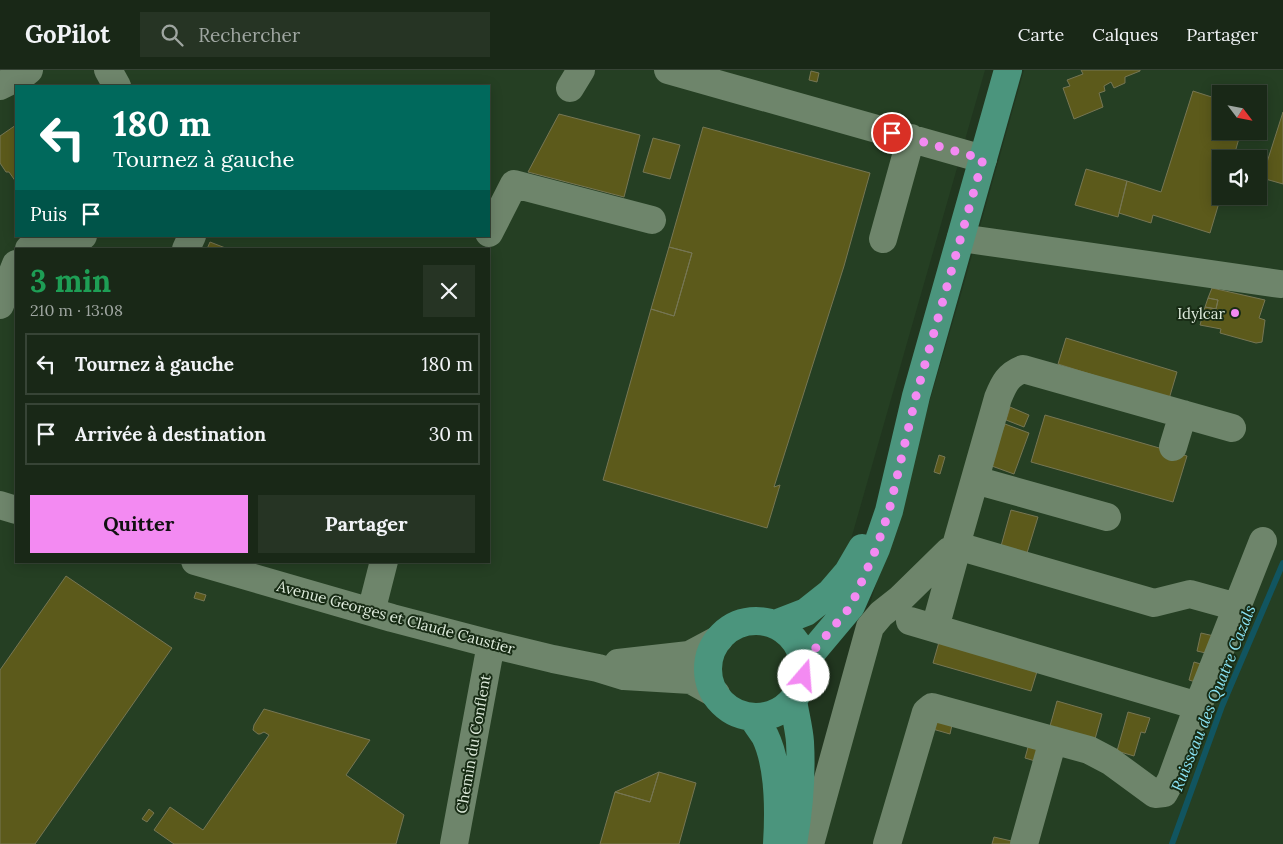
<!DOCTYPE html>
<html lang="fr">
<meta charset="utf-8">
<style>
body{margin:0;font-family:Lora,serif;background:#263424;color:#f1f3f6;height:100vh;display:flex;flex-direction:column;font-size:19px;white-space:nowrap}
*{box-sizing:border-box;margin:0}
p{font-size:16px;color:#9fa6a1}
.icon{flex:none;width:28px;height:28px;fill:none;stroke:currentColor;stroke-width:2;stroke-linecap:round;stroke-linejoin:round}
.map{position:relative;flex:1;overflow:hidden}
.sheet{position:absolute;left:15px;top:178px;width:475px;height:315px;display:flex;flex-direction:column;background:#192817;border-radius:0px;box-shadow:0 2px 12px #0003,0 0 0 1px #374436}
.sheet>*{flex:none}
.guide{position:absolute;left:15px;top:15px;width:475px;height:152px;border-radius:0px;box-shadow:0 2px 12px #0003,0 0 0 1px #374436;background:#00695c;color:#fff;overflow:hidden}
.needle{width:32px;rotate:122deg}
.tools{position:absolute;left:1212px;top:15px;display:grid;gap:10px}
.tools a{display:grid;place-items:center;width:55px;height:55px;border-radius:0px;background:#192817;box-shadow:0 2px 12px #0003,0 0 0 1px #374436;font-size:25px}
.pin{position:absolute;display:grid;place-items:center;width:42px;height:42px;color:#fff;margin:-21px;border:2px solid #fff;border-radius:50%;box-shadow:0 1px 5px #0007}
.me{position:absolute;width:55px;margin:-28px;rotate:18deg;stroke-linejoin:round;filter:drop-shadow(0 0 4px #0008)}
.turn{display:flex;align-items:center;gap:18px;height:105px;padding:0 15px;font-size:22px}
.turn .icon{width:65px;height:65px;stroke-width:2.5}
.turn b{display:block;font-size:35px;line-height:42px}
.then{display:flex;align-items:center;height:48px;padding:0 15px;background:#0003;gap:10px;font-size:19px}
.round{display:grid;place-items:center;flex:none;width:52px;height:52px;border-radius:0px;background:#263424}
.head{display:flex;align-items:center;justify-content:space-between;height:85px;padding:0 15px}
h1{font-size:30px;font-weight:700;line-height:38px;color:#1e9e55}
.action{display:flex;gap:10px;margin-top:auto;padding:10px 15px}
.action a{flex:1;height:58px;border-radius:0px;background:#f38af2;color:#111;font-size:20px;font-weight:700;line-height:58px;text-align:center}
.action a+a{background:#263424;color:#f1f3f6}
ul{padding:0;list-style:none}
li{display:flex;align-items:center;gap:15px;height:62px;margin:0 10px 8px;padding:0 5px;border:2px solid #374436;border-radius:0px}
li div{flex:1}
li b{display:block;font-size:19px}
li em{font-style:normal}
header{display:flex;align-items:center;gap:30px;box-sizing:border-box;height:70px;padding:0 25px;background:#192817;border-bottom:1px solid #374436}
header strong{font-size:24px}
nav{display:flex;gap:28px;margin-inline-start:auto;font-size:18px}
.search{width:350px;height:45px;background:#263424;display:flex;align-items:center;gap:12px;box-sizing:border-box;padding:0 18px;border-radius:0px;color:#9fa6a1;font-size:19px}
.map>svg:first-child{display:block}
.built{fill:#253f23;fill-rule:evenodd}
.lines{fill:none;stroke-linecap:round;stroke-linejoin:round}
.stream{stroke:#115560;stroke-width:6}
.building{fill:#5c5a1b;stroke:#767654}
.minor{stroke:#6e856b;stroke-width:28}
.major{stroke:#4b957d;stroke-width:28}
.route{stroke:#f38af2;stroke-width:9;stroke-dasharray:0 16.2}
.poi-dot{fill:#f38af2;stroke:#182c15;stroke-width:2}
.labels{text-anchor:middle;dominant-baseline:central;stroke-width:4;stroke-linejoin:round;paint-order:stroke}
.poi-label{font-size:15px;fill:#deebdc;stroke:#182c15;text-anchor:end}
.street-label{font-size:15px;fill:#deebdc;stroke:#182c15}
.water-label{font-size:16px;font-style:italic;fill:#8be5f7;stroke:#182c15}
</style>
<header>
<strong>GoPilot</strong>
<div class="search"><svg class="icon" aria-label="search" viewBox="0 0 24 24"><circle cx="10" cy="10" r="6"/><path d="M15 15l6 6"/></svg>Rechercher</div>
<nav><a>Carte</a><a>Calques</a><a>Partager</a></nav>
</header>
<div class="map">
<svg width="1283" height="774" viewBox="0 0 1283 774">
<rect width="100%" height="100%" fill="#21361f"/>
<path class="built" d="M0,0h985l-221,774h-764zM16,16h473v150h-473zM16,179h473v312h-473z
M1024,0h259v774h-479l60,-219 97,-331zM1221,24h38v37h-38zM1221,89h38v37h-38z"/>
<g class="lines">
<path class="stream" d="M1172,774l50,-138 61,-143"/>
</g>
<path class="building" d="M1081,0h59v1l-15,6v6l-11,5 -3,-6 -7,4 1,5 -6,2 4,14 -29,12 -11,-31 7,-2 -3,-6 16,-6z
M811,1l8,2 -2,9 -8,-2z
M1193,21l28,9v31h20l-7,25 3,1 -1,2h-15v37l-11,37 -57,-18 -2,8 -32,-10 8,-32 34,11z
M1283,42v72l-21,-6z
M559,44l81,21 -16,62 -96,-25z
M16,55v57l-7,-10h-3l-6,-9v-27z
M703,57l167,46 -26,93 -70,221 6,-2 -13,43 -164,-48 48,-171 23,7 18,-63 -23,-6z
M653,68l27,7 -10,34 -27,-7z
M1086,99l41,12 -9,36 -43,-12z
M210,172l18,7h-21z
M669,177l23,6 -18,63 -23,-7z
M1212,218l53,12 -6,18 6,2 -3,22 -6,1 -36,-10 1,-4 -21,-4 5,-18 11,2 2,-9 -10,-2z
M1208,228l10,2 -2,9 -11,-2z
M1066,268l111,34 -8,27 -111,-35z
M1010,337l19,8 -5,12 -18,-7z
M1045,345l142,41 -14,46 -142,-40z
M1005,354l24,9 -15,41 -25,-9z
M939,385l6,2 -5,17 -6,-2z
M1011,440l27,7 -11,36 -26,-7z
M66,506l106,72 -137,196h-35v-174z
M196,522l10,3 -2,6 -10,-3z
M1201,563l13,3 -4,18 -13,-3z
M941,565l98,30 -8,26 -98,-28z
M1194,592l10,3 -5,18 -10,-3z
M1057,631l45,13 -7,25 -45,-13z
M264,639l106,31 -24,35 58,40 -8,29h-222l-20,-14 16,-23 33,23 66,-95 -5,-3 -4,2h-2l-5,-4 1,-5z
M1128,642l22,6 -5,15 -4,-1 -7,24 -17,-5z
M932,649l20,6 -2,9 -21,-6z
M1030,670l10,2 -5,19 -10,-3z
M659,702l-9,30 -35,-10z
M659,702l37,11 -17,61h-79l15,-52 35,10z
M149,739l5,4 -7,9 -5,-3z
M994,767l22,5v2h-24z"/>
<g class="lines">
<path class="minor" d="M108,0l9,16
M668,0l315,89
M0,16l24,-12 5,-4
M570,18l11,-18
M489,163l25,-49 138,36
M961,168l319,46
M883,169l28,-101
M29,179l12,-13
M56,179l27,-13
M186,179l6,-13
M0,235l16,-41
M1173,377l10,-33
M975,410l132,37
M0,435l16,5
M195,491l197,57 99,26 62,15 45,9 26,8 67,4 25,14
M371,542l13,-51
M910,551l288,85
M935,558l19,-69 1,-10 43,-151c6,-15 10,-23 25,-29l209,59
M618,593l71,-8 30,-16
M454,774l37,-200
M810,774l60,-217 11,-13 19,-15 49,-48 12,-4 193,56 36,-9 47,13
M887,774l39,-132 6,-5 157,43 21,11 45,33 9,-1 7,-13 27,-74 65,-165
M1024,774l29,-104"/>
<path class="major" d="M708 599a48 48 0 1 1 96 0a48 48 0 1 1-96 0Z
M775,554l31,-12 24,-19 18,-21 14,-24
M804,592l47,-56 25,-57 13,-38 27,-115 92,-326
M793,630c2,14 6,28 7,42 2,35 -1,68 -7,102
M752,647c4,6 9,13 13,19 14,29 14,76 12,108"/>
</g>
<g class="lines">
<path class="route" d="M804,606v-14l47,-56 25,-57 13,-38 27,-115 67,-237 -91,-26"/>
</g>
<circle class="poi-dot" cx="1235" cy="243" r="5"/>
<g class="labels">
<g class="poi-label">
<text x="1225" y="243">Idylcar</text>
</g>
<g class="street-label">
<text transform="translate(396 547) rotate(15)">Avenue Georges et Claude Caustier</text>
<text transform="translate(473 674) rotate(-80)">Chemin du Conflent</text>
</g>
<g class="water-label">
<text transform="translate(1213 628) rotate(-68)">Ruisseau des Quatre Cazals</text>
</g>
</g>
</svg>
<div class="tools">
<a><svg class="needle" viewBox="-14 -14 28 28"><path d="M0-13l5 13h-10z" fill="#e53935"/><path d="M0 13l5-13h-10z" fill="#9fa6a1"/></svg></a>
<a><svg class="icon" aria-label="sound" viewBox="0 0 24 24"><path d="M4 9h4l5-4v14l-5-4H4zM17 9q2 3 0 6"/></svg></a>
</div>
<div class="pin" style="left:892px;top:63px;background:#d93025"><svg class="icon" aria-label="arrive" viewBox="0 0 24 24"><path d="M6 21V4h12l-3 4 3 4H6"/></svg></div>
<svg class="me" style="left:804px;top:606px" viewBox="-20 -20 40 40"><circle r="19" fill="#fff"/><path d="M0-13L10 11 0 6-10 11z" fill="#f38af2"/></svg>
<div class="guide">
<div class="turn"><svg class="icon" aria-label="left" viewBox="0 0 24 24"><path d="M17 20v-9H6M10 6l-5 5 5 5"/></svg><div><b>180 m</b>Tournez à gauche</div></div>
<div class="then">Puis<svg class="icon" aria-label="arrive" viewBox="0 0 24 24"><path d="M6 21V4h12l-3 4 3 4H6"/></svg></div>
</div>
<section class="sheet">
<div class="head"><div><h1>3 min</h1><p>210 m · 13:08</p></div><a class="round"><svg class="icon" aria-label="close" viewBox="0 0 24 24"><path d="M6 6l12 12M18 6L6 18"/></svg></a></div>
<ul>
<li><svg class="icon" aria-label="left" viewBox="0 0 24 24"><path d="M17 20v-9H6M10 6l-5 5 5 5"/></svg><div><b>Tournez à gauche</b></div><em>180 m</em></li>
<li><svg class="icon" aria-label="arrive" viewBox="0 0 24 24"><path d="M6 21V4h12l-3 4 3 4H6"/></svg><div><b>Arrivée à destination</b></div><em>30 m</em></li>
</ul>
<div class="action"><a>Quitter</a><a>Partager</a></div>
</section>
</div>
